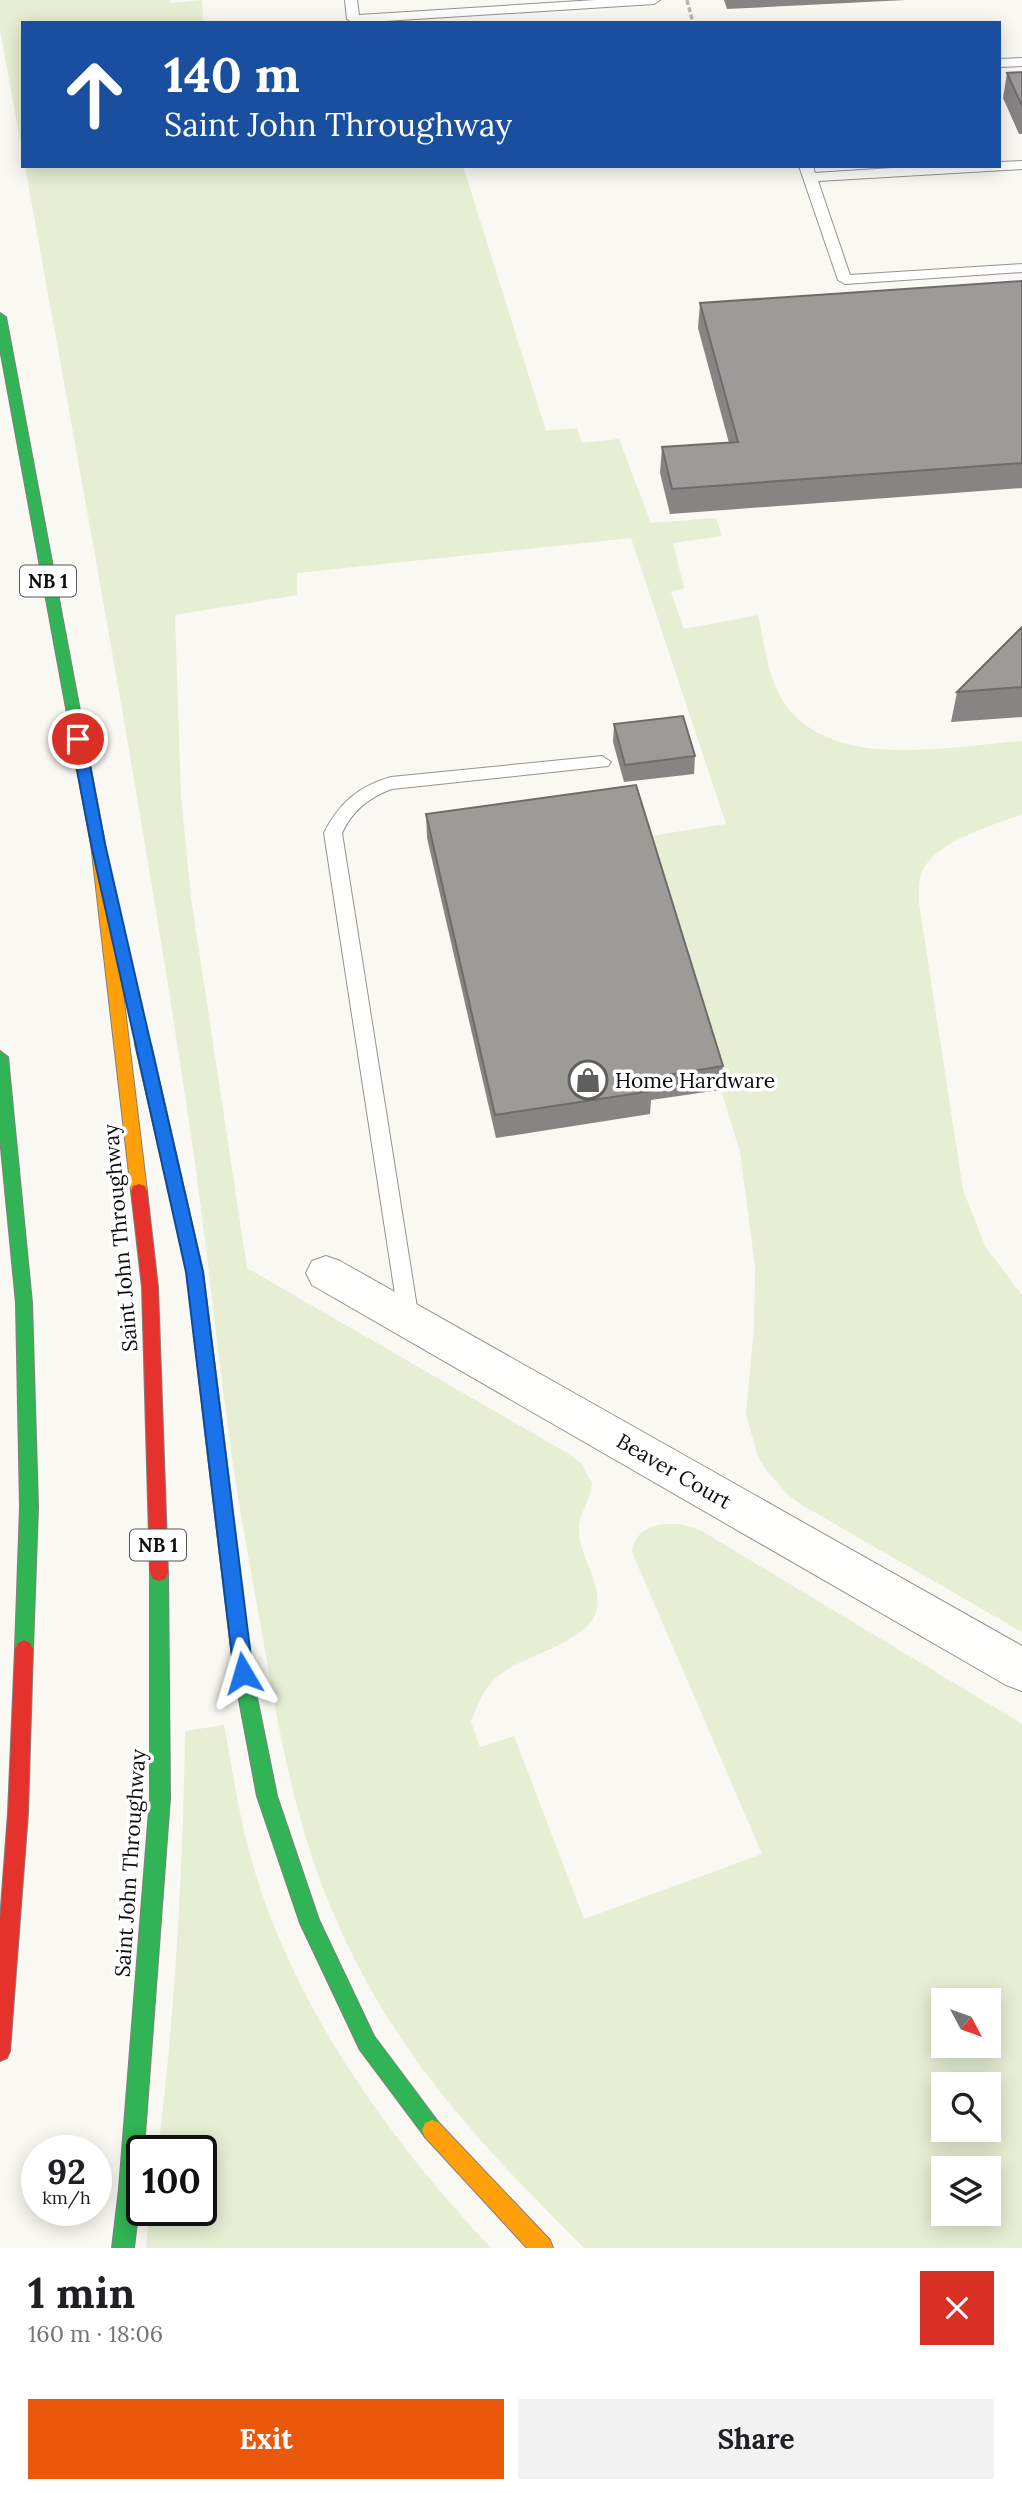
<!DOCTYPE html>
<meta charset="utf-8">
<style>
body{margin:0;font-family:Lora,serif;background:#f2f2f2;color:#202124;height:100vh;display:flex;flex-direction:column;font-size:26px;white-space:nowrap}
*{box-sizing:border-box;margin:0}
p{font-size:23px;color:#757577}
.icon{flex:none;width:38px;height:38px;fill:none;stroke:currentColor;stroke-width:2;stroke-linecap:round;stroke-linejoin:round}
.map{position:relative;height:2248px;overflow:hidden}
.side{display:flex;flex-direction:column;background:#fff;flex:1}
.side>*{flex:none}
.hud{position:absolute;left:21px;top:21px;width:980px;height:147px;border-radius:0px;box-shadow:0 4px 18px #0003;background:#1a4fa0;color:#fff;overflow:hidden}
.needle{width:46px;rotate:131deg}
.tools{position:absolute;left:931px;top:1988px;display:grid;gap:14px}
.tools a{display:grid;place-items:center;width:70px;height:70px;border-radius:0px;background:#fff;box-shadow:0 4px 18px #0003;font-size:35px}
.speed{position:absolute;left:21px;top:2135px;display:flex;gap:14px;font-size:35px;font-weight:700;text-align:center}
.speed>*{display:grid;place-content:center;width:91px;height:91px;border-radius:50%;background:#fff;box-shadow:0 4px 18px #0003;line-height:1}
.speed small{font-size:18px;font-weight:400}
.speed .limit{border:4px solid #111;border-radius:10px;background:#fff;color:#111}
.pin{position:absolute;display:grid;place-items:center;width:60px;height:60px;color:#fff;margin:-30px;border:4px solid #fff;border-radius:50%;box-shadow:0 2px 7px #0007}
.me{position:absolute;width:77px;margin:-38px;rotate:353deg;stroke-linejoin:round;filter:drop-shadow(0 0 5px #0008)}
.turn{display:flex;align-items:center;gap:24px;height:147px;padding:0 28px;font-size:32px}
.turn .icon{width:91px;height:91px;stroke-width:2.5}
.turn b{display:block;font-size:49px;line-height:60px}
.round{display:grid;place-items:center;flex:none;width:74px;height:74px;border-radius:0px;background:#f2f2f2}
.head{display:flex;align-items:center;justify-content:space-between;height:119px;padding:0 28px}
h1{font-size:42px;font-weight:700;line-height:52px}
.action{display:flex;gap:14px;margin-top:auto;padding:14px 28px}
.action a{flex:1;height:80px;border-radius:0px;background:#ea580c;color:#fff;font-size:28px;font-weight:700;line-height:80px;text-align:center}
.action a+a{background:#f2f2f2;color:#202124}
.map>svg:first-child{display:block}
.green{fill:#e6eed3;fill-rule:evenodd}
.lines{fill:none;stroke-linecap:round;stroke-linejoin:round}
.lane-casing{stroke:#949390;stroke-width:2}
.street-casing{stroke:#949390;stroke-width:2}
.fast-casing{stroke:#81807d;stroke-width:2}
.slow-casing{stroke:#81807d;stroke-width:2}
.jam-casing{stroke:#81807d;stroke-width:2}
.path{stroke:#b8b7b6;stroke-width:3.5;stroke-dasharray:5 2.5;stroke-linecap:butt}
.lane{fill:#fefefd;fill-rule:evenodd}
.street{fill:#fefefd;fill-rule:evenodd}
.fast{fill:#30b455;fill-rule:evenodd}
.slow{fill:#ff9f0a;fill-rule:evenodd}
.jam{fill:#e5322d;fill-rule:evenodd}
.wall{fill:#878583}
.building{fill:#9d9b98;stroke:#6e6c6a;stroke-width:2}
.route{fill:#1a73e8;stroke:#114b97;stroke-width:2}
.labels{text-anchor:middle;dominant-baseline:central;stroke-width:7;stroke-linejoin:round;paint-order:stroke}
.shield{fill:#fff;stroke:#565656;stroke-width:2}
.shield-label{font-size:19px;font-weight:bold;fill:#0d0d0d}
.poi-label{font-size:21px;fill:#0d0d0d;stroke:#fff;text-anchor:start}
.street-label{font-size:21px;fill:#0d0d0d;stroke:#fff}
</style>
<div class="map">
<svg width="1022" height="2248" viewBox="0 0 1022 2248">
<rect width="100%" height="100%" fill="#faf8f2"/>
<path class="green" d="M0,0h170l1,3 31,-3 1,23h-180v133l-23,-126z
M25,166h438l83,265 31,-3 5,15 37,-4 32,84 65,-5 6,18 -49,7 11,45 -13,4 13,37 74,-14c6,26 9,59 23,83 45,76 169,48 241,43v73c-30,12 -91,28 -101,61 -3,8 -2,19 -2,28l44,287 22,56 37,49v337l-220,-127 -14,-10 -22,-25 -8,-13 -12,-43 8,-86 1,-62 -15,-114 -96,-315 82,-13 -95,-286 -334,35v22l-122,20 6,181 10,102 56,370 320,185 14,10 11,20c-1,18 -15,32 -13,51 2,25 25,53 17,79 -9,28 -71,43 -94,60 -17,11 -24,31 -31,49l9,25 34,-11 70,183 178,-65 -130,-302c4,-33 45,-32 68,-22l322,194v524h-438c-105,-105 -190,-194 -250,-333 -40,-92 -56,-190 -73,-288 -11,-62 -23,-123 -31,-185 -14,-102 -24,-205 -39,-307 -48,-324 -108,-646 -166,-969zM943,2000h46v46h-46zM943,2084h46v46h-46zM943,2168h46v46h-46z
M224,1725c8,42 14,85 25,126 40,150 137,285 242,397h-345l4,-38h51v-59h-43c17,-139 25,-280 27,-420z"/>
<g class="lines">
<defs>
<path id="lane" d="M345,0h12l2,15 236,-15h65l-6,4 -301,19 -6,-4z
M1022,58v8l-23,1v-8z
M1022,161v8l-204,12 32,94 172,-11v8l-177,12 -7,-4 -39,-114h14l2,7 108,-7h76v-4z
M602,756l9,6 -3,4 -216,23c-23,8 -40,22 -50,44l77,487 -3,6 -7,3 -7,-3 -3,-6 -75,-487c15,-30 35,-47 67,-56z"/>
<path id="street" d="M326,1256l14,5 682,385v45l-16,-6 -694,-400 -6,-12 6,-12z"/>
<path id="fast" d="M0,313l6,4 99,527 -7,5 -7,-5 -91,-495z
M0,1051l8,6 24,246 6,204 -5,142 -3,6 -6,3 -6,-3 -3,-6 5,-142 -4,-204 -16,-165z
M216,1440l6,3 3,5 27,225 25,123 42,124 55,116 65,87 3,7 -3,7 -7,3 -7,-3 -65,-87 -60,-127 -43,-127 -23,-123 -27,-225 3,-5z
M159,1565l6,2 3,6 2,225 -29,391 -7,59h-22l7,-59 31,-391v-225l3,-6z"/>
<path id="slow" d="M98,839l7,5 42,347 -2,5h-12l-2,-5 -40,-347z
M432,2120l7,3 111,117 3,8h-26l-102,-111 -3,-7 3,-7z"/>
<path id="jam" d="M143,1038l8,6 52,228 22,176 -3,5 -6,3 -6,-3 -3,-5 -20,-176 -52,-228z
M139,1184l6,2 2,5 11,96 10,286 -3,6 -6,2 -6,-2 -3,-6 -8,-286 -11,-96 2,-5z
M24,1640l6,3 3,6 -5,164 -18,238 -3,7 -7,3v-141l8,-107 7,-164 3,-6z"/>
</defs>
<use href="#lane" class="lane-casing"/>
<use href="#street" class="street-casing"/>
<use href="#fast" class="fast-casing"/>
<use href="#slow" class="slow-casing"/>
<use href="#jam" class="jam-casing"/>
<path class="path" d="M687,0l6,23"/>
<use href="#lane" class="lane"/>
<use href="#street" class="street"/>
<use href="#fast" class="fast"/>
<use href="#slow" class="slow"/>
<use href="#jam" class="jam"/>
</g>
<path class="wall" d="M724,0h182l-179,9z
M1022,72v62h-3l-16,-36 4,-25z
M1022,281v207l-352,26 -10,-41 2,-26 67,-4 -31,-115 2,-25z
M1022,627v90l-71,5 6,-30z
M614,724l81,32 -1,18 -70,8 -11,-40z
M426,814l297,252 -3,24 -69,10 -1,14 -154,24 -69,-300z"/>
<path class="building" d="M1022,72v34l-15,-33z
M1022,281v182l-350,26 -10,-42 76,-5 -38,-139z
M1022,627v60l-65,5z
M683,716l12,40 -70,9 -11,-41z
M636,785l87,281 -74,12 3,13 -157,24 -69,-301z"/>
<path class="route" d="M78,734l7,5 20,105 98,428 50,401 -3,7 -7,2 -6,-2 -3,-7 -48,-401 -95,-428 -20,-105z"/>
<defs>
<symbol id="shop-ring" viewBox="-11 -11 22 22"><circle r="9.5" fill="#fff" stroke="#605f5d" stroke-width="1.5"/><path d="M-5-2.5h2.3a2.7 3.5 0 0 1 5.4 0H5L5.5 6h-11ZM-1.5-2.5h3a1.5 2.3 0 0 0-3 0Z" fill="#605f5d"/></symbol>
</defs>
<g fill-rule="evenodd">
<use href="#shop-ring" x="566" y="1058" width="44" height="44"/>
</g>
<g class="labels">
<g class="shield">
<rect x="20" y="565.5" width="56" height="31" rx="5"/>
<rect x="130" y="1529.5" width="56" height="31" rx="5"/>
</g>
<g class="shield-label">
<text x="48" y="581">NB 1</text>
<text x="158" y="1545">NB 1</text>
</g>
<g class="poi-label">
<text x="615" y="1080">Home Hardware</text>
</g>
<g class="street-label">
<text transform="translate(120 1238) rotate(-95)">Saint John Throughway</text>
<text transform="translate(674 1471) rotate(30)">Beaver Court</text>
<text transform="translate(130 1863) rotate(-86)">Saint John Throughway</text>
</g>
</g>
</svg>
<div class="tools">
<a><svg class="needle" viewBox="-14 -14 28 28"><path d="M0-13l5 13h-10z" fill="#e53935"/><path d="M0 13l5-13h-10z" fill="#757577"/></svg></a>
<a><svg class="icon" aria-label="search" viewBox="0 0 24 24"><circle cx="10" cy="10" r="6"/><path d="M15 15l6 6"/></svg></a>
<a><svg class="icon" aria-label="layers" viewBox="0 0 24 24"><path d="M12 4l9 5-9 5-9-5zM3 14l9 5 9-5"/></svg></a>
</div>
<div class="speed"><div>92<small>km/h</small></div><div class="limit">100</div></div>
<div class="pin" style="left:78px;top:739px;background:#d93025"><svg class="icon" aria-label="arrive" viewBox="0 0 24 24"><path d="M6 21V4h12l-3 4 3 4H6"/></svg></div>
<svg class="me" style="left:243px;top:1673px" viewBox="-20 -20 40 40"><path d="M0-17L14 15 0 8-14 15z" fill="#1a73e8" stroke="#fff" stroke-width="4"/></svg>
<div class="hud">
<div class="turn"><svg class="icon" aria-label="ahead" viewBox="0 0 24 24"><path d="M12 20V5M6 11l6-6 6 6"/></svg><div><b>140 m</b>Saint John Throughway</div></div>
</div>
</div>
<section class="side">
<div class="head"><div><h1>1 min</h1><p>160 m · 18:06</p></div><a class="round" style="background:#d93025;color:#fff"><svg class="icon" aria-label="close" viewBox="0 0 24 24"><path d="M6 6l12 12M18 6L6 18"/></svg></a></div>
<div class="action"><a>Exit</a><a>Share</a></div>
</section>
